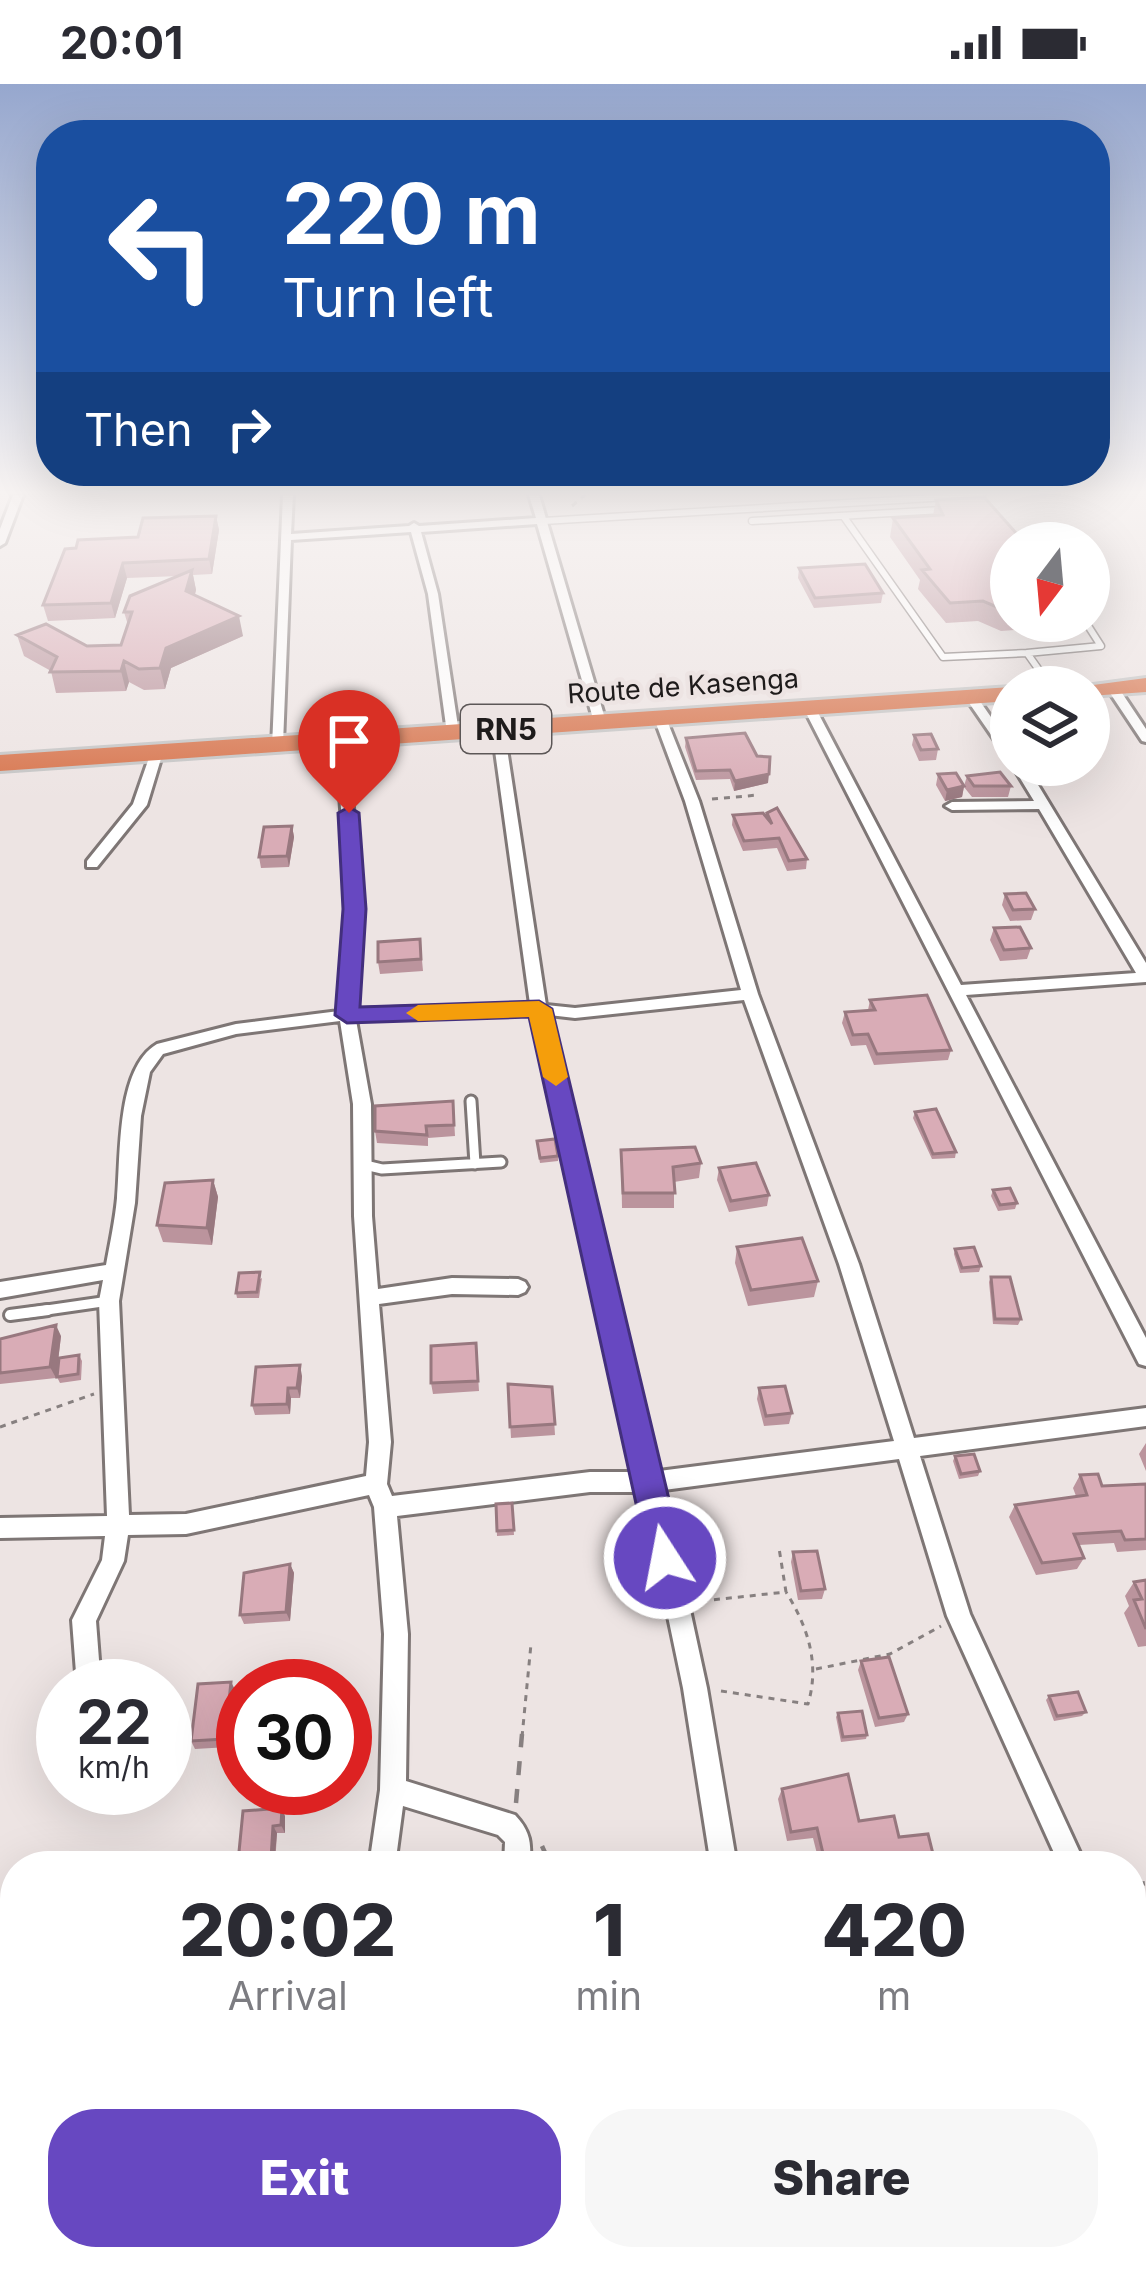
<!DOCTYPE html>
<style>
body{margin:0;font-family:Inter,sans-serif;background:#f7f7f7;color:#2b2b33;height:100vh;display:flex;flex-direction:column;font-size:45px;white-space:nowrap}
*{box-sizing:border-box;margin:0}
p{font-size:39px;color:#7c7c81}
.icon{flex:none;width:66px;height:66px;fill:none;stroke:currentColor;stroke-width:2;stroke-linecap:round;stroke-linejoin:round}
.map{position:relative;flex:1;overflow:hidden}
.drawer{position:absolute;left:0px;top:1767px;width:1146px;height:420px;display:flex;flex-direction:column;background:#fff;border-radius:48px 48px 0 0;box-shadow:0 12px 48px #0002}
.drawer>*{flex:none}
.top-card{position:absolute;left:36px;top:36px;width:1074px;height:366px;border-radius:48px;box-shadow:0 12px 48px #0002;background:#1a4fa0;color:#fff;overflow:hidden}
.needle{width:78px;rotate:196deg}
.fabs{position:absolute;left:990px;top:438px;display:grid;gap:24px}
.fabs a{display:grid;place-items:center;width:120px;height:120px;border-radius:50%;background:#fff;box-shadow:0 12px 48px #0002;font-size:60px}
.speed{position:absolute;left:36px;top:1575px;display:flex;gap:24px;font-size:60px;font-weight:700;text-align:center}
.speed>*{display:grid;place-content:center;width:156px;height:156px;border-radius:50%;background:#fff;box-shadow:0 12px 48px #0002;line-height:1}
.speed small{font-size:30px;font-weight:400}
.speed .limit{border:18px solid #d22;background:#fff;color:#111}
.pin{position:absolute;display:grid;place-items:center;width:102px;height:102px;color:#fff;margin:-123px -51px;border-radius:50% 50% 50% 0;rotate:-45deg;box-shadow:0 0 12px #0007}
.pin .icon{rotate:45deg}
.me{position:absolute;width:132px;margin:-66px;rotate:349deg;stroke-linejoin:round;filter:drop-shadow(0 0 9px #0008)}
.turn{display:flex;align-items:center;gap:42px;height:252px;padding:0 48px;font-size:54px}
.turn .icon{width:156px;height:156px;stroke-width:2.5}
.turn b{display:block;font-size:84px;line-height:102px}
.then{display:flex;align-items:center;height:114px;padding:0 48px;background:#0003;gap:24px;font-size:45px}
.eta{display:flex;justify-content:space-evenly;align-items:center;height:204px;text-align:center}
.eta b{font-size:72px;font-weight:800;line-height:84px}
.button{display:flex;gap:24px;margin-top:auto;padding:24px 48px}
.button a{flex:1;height:138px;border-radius:48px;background:#6748c1;color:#fff;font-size:48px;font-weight:800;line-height:138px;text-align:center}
.button a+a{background:#f7f7f7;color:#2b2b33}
.status{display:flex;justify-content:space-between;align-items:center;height:84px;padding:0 60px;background:#fff;direction:ltr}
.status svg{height:33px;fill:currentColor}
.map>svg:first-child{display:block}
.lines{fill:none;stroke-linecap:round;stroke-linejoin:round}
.lane-far2-casing{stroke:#7e7675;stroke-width:9}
.lane-far1-casing{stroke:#7e7675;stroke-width:15}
.lane-casing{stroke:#7e7675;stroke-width:16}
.street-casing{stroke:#7e7675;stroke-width:6}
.highway-casing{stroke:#c4c4c4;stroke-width:6}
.path-far1{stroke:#878080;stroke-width:3;stroke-dasharray:6 6;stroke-linecap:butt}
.path{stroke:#878080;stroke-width:4.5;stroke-dasharray:14 14;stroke-linecap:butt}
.lane-far2{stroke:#fff;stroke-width:6}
.lane-far1{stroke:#fff;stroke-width:9}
.lane{stroke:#fff;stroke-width:10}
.street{fill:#fff;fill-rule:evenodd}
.highway{fill:#d7734b;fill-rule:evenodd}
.wall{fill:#bb949d}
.shaded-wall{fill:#98787f}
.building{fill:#d9acb6;stroke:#98787f;stroke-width:3}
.route{fill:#6748c1;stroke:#432f7d;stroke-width:3}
.slow{fill:#f59e0b}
.labels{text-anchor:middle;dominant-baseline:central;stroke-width:9;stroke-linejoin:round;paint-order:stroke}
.far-street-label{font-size:27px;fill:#1e1b1b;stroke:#ede4e3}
.shield{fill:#ede4e3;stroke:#5c5757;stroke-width:3}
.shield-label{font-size:30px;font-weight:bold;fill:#1e1b1b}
</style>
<div class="status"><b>20:01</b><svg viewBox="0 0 49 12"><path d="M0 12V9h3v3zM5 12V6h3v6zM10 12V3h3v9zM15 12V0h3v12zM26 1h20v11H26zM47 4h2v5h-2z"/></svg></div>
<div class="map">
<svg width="1146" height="2187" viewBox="0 0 1146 2187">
<rect width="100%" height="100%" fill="#ede4e3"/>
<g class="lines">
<defs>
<path id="lane-far2" d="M844,433l99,140 84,-4
M543,437l439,-26
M752,437l190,-11
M1051,603l-24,-34 74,-7 -16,-25"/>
<path id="lane-far1" d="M471,1017l4,63
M365,1081l17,4 119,-7
M26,1229l83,-12"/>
<path id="lane" d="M10,1231l38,-5"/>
<path id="street" d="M13,411h10l-18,48 -5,3v-17z
M283,411h10l-2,39 118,-8 5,-3 5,3 117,-8 -7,-23h10l67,227 -2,3 -10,-3 -57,-198 -116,8 17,62 21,139 -6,4 -6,-4 -19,-139 -17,-62 -120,8 -8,204 -11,3z
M1112,599l4,1 30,45v13l-4,-1 -36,-54z
M967,610h8l36,52v13l-6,-4 -40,-58z
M809,619l6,4 146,278 175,-12 -97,-164 -87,1 -7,-4 7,-4 82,-1 -22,-36h14l120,198v19l-180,13 180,343v28l-7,-2 -336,-657z
M656,631l10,3 33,83 59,193 101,270 55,174 232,-30v18l-226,30 50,158 116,252h-26l-113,-250 -48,-157 -235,31 43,198 30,178h-26l-28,-178 -41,-196h-52l-193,24 11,118 -2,147 109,34c16,17 16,28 15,51h-26l1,-24 -7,-7 -95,-29 -8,60h-26l11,-76 4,-156 -10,-127 -5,-12 -183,39 -58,1 -4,26 -28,60 5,65h-24l-5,-66 30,-60 3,-24 -105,2v-20l107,-2 -8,-215 4,-21 -103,18v-16l106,-17c4,-22 9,-45 11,-67 4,-43 -1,-130 40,-154l79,-20 103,-13 9,-102 -12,-172 11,3 15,169 -7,100 175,-5 -38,-275 6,-4 6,4 42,276 29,3 166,-18 -56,-189 -31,-83zM744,916l95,264 55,177 -235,30 -110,-456 26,3zM532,930l106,458h-48l-198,24 -5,-12 4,-42 -12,-138 73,-10 66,1 7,-3 3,-5 -3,-5 -7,-3 -66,-1 -74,11 -6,-73 -1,-112 -15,-84zM340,937l13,83 1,112 15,226 -3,34 -180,38 -57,1 -10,-214 16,-98 6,-87 9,-44 13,-18 73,-20z
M157,664l6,4 -16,53 -50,62h-10v-6l46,-57 18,-52z
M1131,1936l10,4 5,12v48l-10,-4 -5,-12z
M15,2045v30l-15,4v-30z
M79,2172h30l-4,15h-32z
M428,2172h30l1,15h-32z
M778,2172h30l4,15h-32z"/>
<path id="highway" d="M1146,594v14l-57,4v-9h-11z
M1011,603v14l-1011,70v-16z"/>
</defs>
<use href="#lane-far2" class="lane-far2-casing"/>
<use href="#lane-far1" class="lane-far1-casing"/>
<use href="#lane" class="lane-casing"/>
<use href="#street" class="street-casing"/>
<use href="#highway" class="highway-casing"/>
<path class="path-far1" d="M572,422l13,-11
M712,715l46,-4
M0,1343l94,-33
M702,1517l84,-9 -7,-44
M816,1585l74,-15 51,-28
M721,1607l87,13c12,-40 0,-77 -22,-112
M522,1653l9,-93"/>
<path class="path" d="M516,1719l6,-69
M542,1762l9,20
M969,1782h31
M1131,1801l15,-2
M646,2172l6,15"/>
<use href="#lane-far2" class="lane-far2"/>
<use href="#lane-far1" class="lane-far1"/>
<use href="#lane" class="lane"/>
<use href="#street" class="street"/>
<use href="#highway" class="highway"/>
</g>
<path class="wall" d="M936,416l75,43v78h66l-2,5 -74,5 -23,-10 -32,2 -28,-34 2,-9 -30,-43 3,-19 40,-3z
M216,432l3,14 -7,44 -19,1 3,15 -1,5 48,41 -72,32 -6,21 -21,1 -15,-8 -3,9 -70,2 -5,-22 -27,-15 -7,-21 70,11 34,-1 7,-20 -4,-13 55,-36 -52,2 -12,40 -67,3 -5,-16 33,-57 62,-11z
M799,484l84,25 -2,10 -67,5 -16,-30z
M914,651l24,14 -2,11 -17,1 -7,-16z
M686,654l82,45 -34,8 -4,-12 -34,1 -11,-33z
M938,690l26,12 3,-10 44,10 -3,11h-36l-8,-10 -2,10 -17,4 -9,-16z
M767,729l40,46 -1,10 -19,2 -10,-23 -34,3 -11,-26 1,-10 34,2z
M292,742l2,11 -5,30 -28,1 -2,-11z
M1005,810l30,15 -4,11 -21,1 -8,-16z
M994,844l37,20 -4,11 -27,2 -10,-21z
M420,855l3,32 -43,3 -2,-12z
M870,916l81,50 -3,10 -74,5 -8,-20 -15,1 -9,-23 3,-11 23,-2z
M453,1017l2,35 -27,2v8l-51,-3 -2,-12z
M915,1028l41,40 -1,6 -23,1 -19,-41z
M537,1062l21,10v5l-18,2z
M621,1066l80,13 -2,15 -25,4v26h-52z
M719,1084l50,27 -2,11 -38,6 -12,-32z
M213,1096l5,17 -6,48 -49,-3 -6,-17z
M993,1106l24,13 -2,6 -17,2 -7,-15z
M737,1163l81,34 -4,16 -66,9 -13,-43z
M955,1165l26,17 -2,6 -19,1 -6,-19z
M991,1193l30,42 -3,6 -25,-1 -4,-42z
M262,1194l-3,20h-22l-1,-5z
M61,1252l-5,42 -56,6v-45z
M476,1259l3,48 -46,3 -2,-11z
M79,1271l3,6 -1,19 -21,3 -3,-6z
M302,1292l-2,22h-9l-1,16 -35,1 -3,-10z
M508,1300l44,3 3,48 -44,3z
M759,1304l33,25 -3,11 -25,2 -7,-27z
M1146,1359v28l-7,-17z
M955,1372l25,15 -2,5 -19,3 -6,-18z
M1080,1391l22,11 44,-2v66l-29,2 -3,-9 -35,2 5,13 -7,11 -41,6 -27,-58 6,-12 61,-9 -3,-8z
M512,1419l2,32 -17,1 -1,-32z
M793,1468l32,37 -3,10 -24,1 -7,-38z
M290,1480l4,9 -4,48 -46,3 -4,-9z
M1146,1496v66l-8,1 -14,-34 5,-7 -4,-10 9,-14z
M861,1577l47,53 -4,8 -29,5 -17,-57z
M231,1598l4,8 -1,11 9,-1v28h-12l-2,19 -34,2 -4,-8z
M1049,1612l37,16 -4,4 -28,5 -8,-21z
M838,1629l29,22 -1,4 -25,3 -5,-25z
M782,1705l117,48 37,29h-116l-7,-28 -26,3 -9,-42z
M243,1727l42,5v17h-8l-2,33h-34l-3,-4z"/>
<path class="shaded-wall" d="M216,432l3,14 -7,44 -3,-15z
M123,479l4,15 -12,40 -4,-15z
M192,486l4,20 -6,20 -4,-19z
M239,532l4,20 -72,32 -6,21 -5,-21 6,-20z
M124,577l5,21 -3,9 -5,-20z
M769,690l-1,9 -34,8 1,-10z
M964,702l-2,11 -17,4 2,-11z
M292,742l2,11 -5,30 -2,-11z
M213,1096l5,17 -6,48 -5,-17z
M56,1241l5,11 -5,42 -6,-11z
M300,1281l2,11 -2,22 -3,-10z
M288,1304l3,10 -1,16 -3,-10z
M290,1480l4,9 -4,48 -4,-9z
M231,1598l4,8 -2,19 -4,-8z
M227,1637l4,7 -2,19 -4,-8z
M282,1724l3,8v17l-4,-8z
M273,1742l4,7 -3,33 -3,-7z
M211,2172h8l-1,15h-8z"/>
<path class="building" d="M984,413l41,46h-14v67l-5,1 -23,-10 -33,2 -28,-33 8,-1 -37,-51 50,-3 -7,-15z
M216,432l-7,43 -86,4 -12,40 -68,2 22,-56 11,-1 2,-8 60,-3 5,-19z
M865,480l18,29 -68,5 -16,-30z
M192,486l-6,21 53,25 -73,32 -6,20 -21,1 -15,-8 -3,10 -71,1 7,-15 -40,-22 29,-11 41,22 34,-1 11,-33h-8l6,-16z
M745,649l12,23 13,1 -1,17 -34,7 -5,-11 -34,1 -10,-33z
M931,650l7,15 -17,1 -7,-15z
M1000,688l11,14h-37l-7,-10z
M956,689l8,13 -17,4 -9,-16z
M777,724l30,51 -18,2 -10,-23 -35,3 -11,-26 30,-2 9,11 -5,-11z
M292,742l-5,30 -28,1 5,-30z
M1026,809l9,16 -22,1 -8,-16z
M1020,843l11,21 -27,2 -10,-22z
M420,855l1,20 -43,3v-20z
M927,911l24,55 -74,4 -9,-20 -15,1 -8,-23 30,-2 -5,-10z
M453,1017l1,24 -28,1 1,9 -52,-4v-25z
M936,1025l20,43 -23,2 -18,-42z
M555,1055l3,17 -18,2 -3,-17z
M695,1063l6,16 -28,4 2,26h-52l-2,-43z
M756,1079l13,32 -38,6 -12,-33z
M213,1096l-6,48 -50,-3 8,-42z
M1010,1104l7,15 -17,2 -7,-15z
M802,1154l16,43 -67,9 -14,-43z
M974,1163l7,19 -19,2 -7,-19z
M260,1188l-3,20 -21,1 3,-20z
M991,1193h19l11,42h-26z
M56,1241l-6,42 -50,6v-34z
M476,1259l2,38 -47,2v-37z
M79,1271l-1,19 -21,3 2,-19z
M300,1281l-3,23h-9l-1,16 -35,1 4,-38z
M508,1300l44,3 3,37 -45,3z
M785,1302l7,27 -26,3 -7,-28z
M974,1370l6,17 -19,3 -6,-18z
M1098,1390l4,12 44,-2v55l-21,1 -4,-9 -47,3 10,24 -42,5 -27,-58 72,-10 -7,-20z
M512,1419l2,27 -17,1 -1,-27z
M817,1467l8,38 -24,2 -8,-39z
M290,1480l-4,48 -46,3 4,-42z
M1146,1496v49l-12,-29 8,-1 -8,-17z
M889,1573l19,57 -29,4 -18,-57z
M231,1598l-2,19 14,-1v20l-16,1 -2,18 -34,2 7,-57z
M1078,1608l8,20 -29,4 -8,-20z
M862,1627l5,24 -24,2 -5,-24z
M848,1690l11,47 35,-5 5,21 29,-3 8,32h-110l-9,-38 -26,4 -9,-43z
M282,1724l-1,17 -8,1 -2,33 -33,3 5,-51z
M155,2172h56l-1,15h-57z"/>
<linearGradient id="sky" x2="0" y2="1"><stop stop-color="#96a7ce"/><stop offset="0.57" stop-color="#f7f3f2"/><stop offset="1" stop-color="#f7f3f2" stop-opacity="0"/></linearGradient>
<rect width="1146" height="717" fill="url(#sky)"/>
<path class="route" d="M349,723l10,6 7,96 -6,98 179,-6 13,8 131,549 -5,11 -13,5 -12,-5 -5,-11 -119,-541 -182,6 -12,-8 8,-106 -5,-96z"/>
<path class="slow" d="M539,917l13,8 16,68 -12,9 -13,-9 -14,-60 -111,4 -12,-8 12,-8z"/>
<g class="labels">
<g class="far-street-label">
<text transform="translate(683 602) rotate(-4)">Route de Kasenga</text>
</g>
<rect class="shield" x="461" y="621" width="90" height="48" rx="9"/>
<g class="shield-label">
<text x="506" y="645">RN5</text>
</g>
</g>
</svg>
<div class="fabs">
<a><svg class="needle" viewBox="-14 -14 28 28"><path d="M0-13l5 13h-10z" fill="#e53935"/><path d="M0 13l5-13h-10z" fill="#7c7c81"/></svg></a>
<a><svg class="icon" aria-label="layers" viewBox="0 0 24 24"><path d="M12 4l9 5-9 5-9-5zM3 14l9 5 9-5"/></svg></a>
</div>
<div class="speed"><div>22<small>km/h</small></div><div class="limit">30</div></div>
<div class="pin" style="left:349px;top:729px;background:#d93025"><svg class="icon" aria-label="arrive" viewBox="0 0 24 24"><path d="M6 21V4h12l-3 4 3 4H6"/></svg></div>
<svg class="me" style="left:665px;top:1474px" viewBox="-20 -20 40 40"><circle r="17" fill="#6748c1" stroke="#fff" stroke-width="3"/><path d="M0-11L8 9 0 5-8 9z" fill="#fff"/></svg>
<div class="top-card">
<div class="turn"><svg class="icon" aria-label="left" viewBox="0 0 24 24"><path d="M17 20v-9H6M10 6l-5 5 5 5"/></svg><div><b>220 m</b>Turn left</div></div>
<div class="then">Then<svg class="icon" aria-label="right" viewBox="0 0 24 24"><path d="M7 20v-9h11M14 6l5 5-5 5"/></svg></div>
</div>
<section class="drawer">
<div class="eta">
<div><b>20:02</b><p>Arrival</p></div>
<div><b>1</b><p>min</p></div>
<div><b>420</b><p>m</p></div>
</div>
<div class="button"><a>Exit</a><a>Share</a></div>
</section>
</div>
